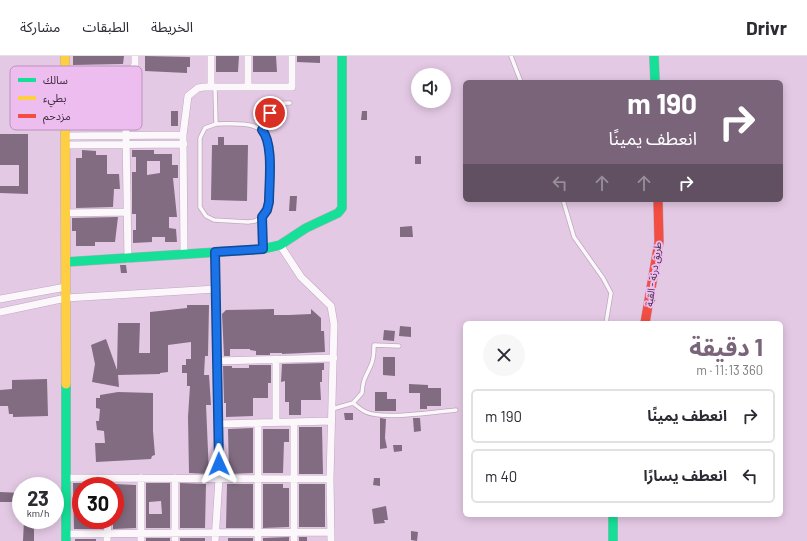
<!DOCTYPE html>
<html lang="ar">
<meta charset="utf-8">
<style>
body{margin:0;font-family:Barlow,"Noto Sans Arabic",sans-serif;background:#f7f7f7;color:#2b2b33;direction:rtl;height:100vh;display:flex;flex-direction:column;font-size:15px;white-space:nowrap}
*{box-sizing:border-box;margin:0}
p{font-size:13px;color:#7c7c81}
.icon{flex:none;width:22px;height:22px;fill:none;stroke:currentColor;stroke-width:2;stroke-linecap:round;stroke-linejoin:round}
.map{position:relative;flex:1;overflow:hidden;direction:ltr}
.drawer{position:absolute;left:463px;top:265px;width:320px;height:196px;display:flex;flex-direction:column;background:#fff;border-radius:6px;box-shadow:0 2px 10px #0003;direction:rtl}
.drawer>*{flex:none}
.banner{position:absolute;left:463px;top:24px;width:320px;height:122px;border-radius:6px;box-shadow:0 2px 10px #0003;direction:rtl;background:#79647a;color:#fff;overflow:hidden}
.fabs{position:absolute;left:411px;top:12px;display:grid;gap:8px}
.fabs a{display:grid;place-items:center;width:40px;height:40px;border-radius:50%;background:#fff;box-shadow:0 2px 10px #0003;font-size:20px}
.speed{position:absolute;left:12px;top:421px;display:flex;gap:8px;font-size:20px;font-weight:700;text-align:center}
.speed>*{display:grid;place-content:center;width:52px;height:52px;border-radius:50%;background:#fff;box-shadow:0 2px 10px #0003;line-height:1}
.speed small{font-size:10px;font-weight:400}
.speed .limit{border:6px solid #d22;background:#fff;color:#111}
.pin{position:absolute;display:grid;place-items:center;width:34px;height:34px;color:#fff;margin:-17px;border:2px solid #fff;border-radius:50%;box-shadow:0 1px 4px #0007}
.me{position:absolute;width:44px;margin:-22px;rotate:359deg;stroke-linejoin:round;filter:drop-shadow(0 0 3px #0008)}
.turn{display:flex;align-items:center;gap:14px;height:84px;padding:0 20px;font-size:18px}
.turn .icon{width:52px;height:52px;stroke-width:2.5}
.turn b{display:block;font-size:28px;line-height:34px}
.lanes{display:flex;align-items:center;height:38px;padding:0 20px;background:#0003;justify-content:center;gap:20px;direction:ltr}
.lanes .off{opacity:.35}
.round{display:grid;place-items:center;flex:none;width:42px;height:42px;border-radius:21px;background:#f7f7f7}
.head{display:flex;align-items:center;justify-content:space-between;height:68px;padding:0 20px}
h1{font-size:24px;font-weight:700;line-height:30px;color:#79647a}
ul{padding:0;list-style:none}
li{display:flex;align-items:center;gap:12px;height:54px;margin:0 8px 6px;padding:0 12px;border:2px solid #e1e1e2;border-radius:6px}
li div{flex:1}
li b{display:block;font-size:15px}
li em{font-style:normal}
header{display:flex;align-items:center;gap:24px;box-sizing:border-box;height:56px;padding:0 20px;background:#fff;border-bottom:1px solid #e1e1e2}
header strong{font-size:19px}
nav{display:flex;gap:22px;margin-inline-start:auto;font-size:14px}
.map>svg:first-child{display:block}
.building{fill:#816c82;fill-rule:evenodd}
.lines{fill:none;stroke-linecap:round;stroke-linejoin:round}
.lane-casing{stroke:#bea9be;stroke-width:5}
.street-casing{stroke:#bea9be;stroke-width:8}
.fast-casing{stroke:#bea9be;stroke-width:10}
.slow-casing{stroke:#bea9be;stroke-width:10}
.jam-casing{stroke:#bea9be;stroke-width:10}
.lane{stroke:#fbf7fb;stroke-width:3.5}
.street{stroke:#fbf7fb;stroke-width:7}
.fast{stroke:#16e098;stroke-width:9}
.slow{stroke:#ffcf43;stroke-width:9}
.jam{stroke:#f24e42;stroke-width:9}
.route-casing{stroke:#114b97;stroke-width:10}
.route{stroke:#1a73e8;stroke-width:7}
.labels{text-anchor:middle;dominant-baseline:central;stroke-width:4;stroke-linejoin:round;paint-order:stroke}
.street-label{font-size:10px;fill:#402d41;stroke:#eebdf0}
.key{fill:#eebdf0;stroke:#ba92bc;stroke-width:1}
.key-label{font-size:11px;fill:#402d41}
</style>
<header>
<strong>Drivr</strong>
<nav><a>الخريطة</a><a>الطبقات</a><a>مشاركة</a></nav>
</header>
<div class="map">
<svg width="807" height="485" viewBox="0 0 807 485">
<rect width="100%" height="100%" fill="#e4c9e4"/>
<path class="building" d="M73,0h51l-1,8 -50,1z
M145,0l45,1v10h-3v6l-42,-2z
M216,0h23l-1,16h-22z
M253,0h23l1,16h-24z
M297,0h23v7l-23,-1z
M171,55h7v15h-7z
M362,55h5v9h-6z
M0,78h28v60l-28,-1v-7h19v-21h-19z
M218,81h6v8h24l-1,56 -36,-1 1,-55h6z
M82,94l14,1v4h11v19h12l1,15h-6l-1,18 -37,1v-50h6z
M132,94h22v4h18v11h6v13h-5l4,39h-8v11l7,1 1,13h-12v-5h-13v5l-19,1v-13h3v-16h-4v-42h4v-15h-4zM147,105h13v12l-13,2z
M415,100h6v8h-6z
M290,140h7l-1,15h-7z
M118,161l-3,25h-20v4h-19v-15h-4v-13z
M412,170l1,11h-13v-10z
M120,209h6l1,8h-6z
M187,249h22l-1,51h-3l-1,19h5l2,30h-5l3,69 -20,-1 -1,-56 2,-31h-3v-13h-5v-8h4v-6h5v-17l-23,3v27l-8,1v1l-42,1 1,12 -27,-5 3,-18 -4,-19 15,-6 11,31 1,-47h22l-1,30h11v-41l37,-4z
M274,253v6h15l22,-1v-5l10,9v13h3l1,21 -43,2v-1h-12v2h-14v-4l-6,-1v-1h-20v7h-6l-2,-42 4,-4z
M400,270l11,1v10l-12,-1z
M384,274l11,1 -1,10 -11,-1z
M383,301h12v19l-12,-1z
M324,307v7h-2v12h-2l1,18h-20v15h-12v-13h-4v-21l-4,1 1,-18z
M249,309h22v18h-3v15h-15v18l-27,1v-14h-2l-1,-37h9v2h17z
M47,323l1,37 -35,1v-3h-4l-1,-8h-8v-16l12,-1v-9z
M409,328l19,1v3h13v18h-14v3h-7v-16h-11z
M118,336l35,1v38l2,24 -3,1 -1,3 -55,3 -1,-19h10l-1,-12 -7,-1 -1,-9h3l1,-12 -4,-1v-10h4v-3z
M375,336h12v7h9v12h-21z
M344,357h9v7h-8z
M380,362l6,1 -1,19 2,10 -7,1z
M413,362h7l1,13 -7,1z
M299,371h23l1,47h-24z
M253,372v45l-24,1 -1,-45z
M263,373h26v13h-5l-1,31h-20z
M393,389h9v6l-8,1z
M374,422h6v8l-7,-1z
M73,427h8v37h22v9h-29z
M146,427h24v45h-24zM161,445l1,13h-13v-12z
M180,427l26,1 -1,44h-25z
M115,428l21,1v43l-23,1v-9h2z
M227,428h26v44h-27z
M263,428h20v4h6v39l-26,1z
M299,428h26v43h-26z
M0,436l21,1v9h-21z
M386,450l2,14h-4l1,3 -11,1 -2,-15z
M24,464h10v21h-11z
M411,475l7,1 -1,9 -6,-1z
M289,481v4h-26v-3z
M299,481h8v4h-8z
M146,482h24v3h-24z
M180,482h25v3h-25z
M228,482h25v3h-25z
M75,483h21v2h-21z"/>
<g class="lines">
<defs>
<path id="lane" d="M511,0l10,26
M215,31l1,37
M262,48l28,-1
M216,68c20,0 51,-5 53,23v59l-7,11 -7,4 -7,1 -34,-2 -8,-4 -6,-9v-69l5,-10z
M262,74l11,-27
M563,144l11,37 29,41 8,15 -5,30
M262,161l1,31
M353,347c4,3 8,7 13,9 16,8 71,0 90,-2
M332,353l21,-6 9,-10c1,-15 4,-16 9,-28 3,-6 3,-14 3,-20l25,1"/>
<path id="street" d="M248,0v31
M65,15h60l6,-1 4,-5v-9
M125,15l3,188
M211,31v-31
M66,80l117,-1
M66,89l118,-1
M66,157l61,-1
M280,189l21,32 30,29 3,18 -4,155 1,62
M184,198l-1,-119 5,-39 10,-8 6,-1h88v-31
M0,243l66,-12
M0,256l66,-14 150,-9
M217,305l117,-3
M276,366v-63
M294,366v119
M219,368l112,-3
M66,422l264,1
M141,422v63
M175,422v63
M66,478l265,-2
M107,485l1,-21
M215,485l4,-63 -4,-226
M258,485v-118"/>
<path id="fast" d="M654,0l1,26
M66,206l197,-13 17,-4 26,-17 32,-15 4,-5v-152
M66,328v157
M613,459v26"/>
<path id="slow" d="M65,0l1,328"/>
<path id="jam" d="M645,267l14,-81 -1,-42"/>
</defs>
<use href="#lane" class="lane-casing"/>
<use href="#street" class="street-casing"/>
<use href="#fast" class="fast-casing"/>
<use href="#slow" class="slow-casing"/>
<use href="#jam" class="jam-casing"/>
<use href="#lane" class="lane"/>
<use href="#street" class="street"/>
<use href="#fast" class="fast"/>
<use href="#slow" class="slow"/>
<use href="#jam" class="jam"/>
</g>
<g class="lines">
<defs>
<path id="route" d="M219,408l-4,-212 48,-3 -1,-32 5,-7 2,-8c0,-19 5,-58 -7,-72l8,-17"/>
</defs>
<use href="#route" class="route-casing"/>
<use href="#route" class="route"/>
</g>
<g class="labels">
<g class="street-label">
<text transform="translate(653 218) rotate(-82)">طريق درنة - القبة</text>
</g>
</g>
<rect x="10" y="10" width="132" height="64" rx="6" class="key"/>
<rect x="18" y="22" width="18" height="4" fill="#16e098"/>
<rect x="18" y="40" width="18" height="4" fill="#ffcf43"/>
<rect x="18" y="58" width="18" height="4" fill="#f24e42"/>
<g class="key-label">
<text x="43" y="28">سالك</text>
<text x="43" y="46">بطيء</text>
<text x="43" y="64">مزدحم</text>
</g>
</svg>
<div class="fabs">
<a><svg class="icon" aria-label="sound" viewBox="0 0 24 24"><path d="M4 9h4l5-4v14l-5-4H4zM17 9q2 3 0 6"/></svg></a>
</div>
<div class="speed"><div>23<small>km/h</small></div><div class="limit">30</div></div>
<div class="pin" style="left:270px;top:57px;background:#d93025"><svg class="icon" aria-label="arrive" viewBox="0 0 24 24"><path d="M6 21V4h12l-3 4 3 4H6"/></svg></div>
<svg class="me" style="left:219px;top:408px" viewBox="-20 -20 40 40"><path d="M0-17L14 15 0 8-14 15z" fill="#1a73e8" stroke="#fff" stroke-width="4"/></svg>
<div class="banner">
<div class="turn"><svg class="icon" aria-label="right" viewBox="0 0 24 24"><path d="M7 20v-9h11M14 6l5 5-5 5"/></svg><div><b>190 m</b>انعطف يمينًا</div></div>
<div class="lanes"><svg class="icon off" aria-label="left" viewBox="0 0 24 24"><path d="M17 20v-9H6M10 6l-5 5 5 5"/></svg><svg class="icon off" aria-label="ahead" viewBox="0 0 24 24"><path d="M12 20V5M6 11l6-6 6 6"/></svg><svg class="icon off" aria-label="ahead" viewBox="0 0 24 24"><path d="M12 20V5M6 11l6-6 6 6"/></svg><svg class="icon" aria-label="right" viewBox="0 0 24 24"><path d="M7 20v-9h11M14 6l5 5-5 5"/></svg></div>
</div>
<section class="drawer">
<div class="head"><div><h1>1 دقيقة</h1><p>360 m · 11:13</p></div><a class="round"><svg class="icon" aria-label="close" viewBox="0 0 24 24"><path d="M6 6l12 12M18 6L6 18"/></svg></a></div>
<ul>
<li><svg class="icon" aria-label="right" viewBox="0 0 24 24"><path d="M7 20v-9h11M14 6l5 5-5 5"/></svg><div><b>انعطف يمينًا</b></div><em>190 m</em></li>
<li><svg class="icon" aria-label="left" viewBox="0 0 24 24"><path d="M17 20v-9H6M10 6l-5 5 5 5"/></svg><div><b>انعطف يسارًا</b></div><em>40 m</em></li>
</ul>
</section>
</div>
